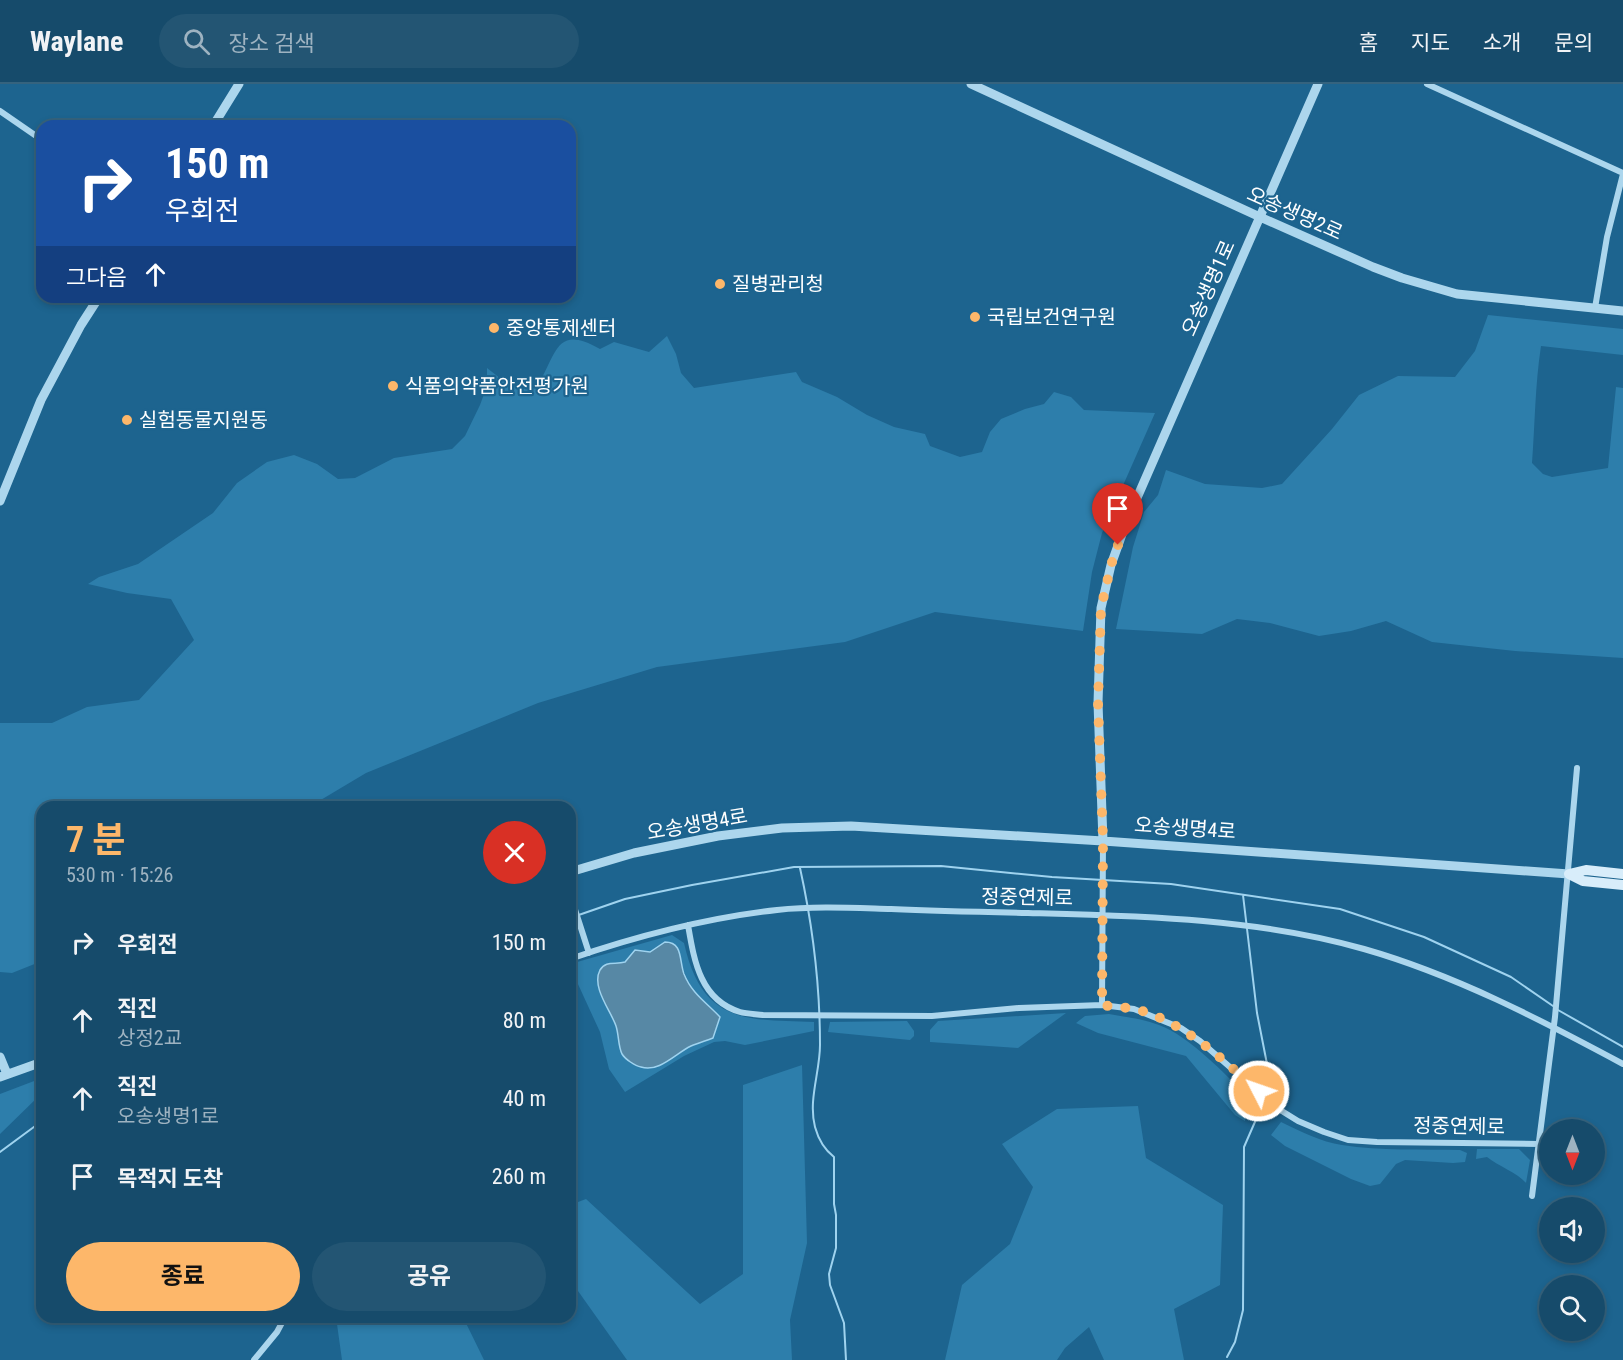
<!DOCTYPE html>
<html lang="ko">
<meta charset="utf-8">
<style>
body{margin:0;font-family:"Roboto Condensed","Noto Sans KR",sans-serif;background:#235573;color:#f1f3f6;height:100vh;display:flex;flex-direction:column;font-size:22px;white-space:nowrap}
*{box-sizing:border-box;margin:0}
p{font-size:20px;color:#9eb3c1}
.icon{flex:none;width:33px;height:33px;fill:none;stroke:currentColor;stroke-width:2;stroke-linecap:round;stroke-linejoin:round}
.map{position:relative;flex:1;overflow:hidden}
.details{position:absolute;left:36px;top:717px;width:540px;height:522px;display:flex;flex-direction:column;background:#164b6b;border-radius:18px;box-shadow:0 3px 9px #0003,0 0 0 2px #35637e}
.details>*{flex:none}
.hud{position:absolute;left:36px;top:36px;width:540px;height:183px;border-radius:18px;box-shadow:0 3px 9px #0003,0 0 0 2px #35637e;background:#1a4fa0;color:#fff;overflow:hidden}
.needle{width:39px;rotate:180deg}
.tools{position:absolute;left:1539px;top:1035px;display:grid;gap:12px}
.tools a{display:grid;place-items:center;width:66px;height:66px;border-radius:50%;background:#164b6b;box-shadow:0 3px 9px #0003,0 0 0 2px #35637e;font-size:30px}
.pin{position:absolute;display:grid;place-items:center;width:51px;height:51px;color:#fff;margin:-62px -26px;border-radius:50% 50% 50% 0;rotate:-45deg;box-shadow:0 0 6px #0007}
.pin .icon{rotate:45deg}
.me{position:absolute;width:66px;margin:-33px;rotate:311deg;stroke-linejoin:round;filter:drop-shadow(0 0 4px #0008)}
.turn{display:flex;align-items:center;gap:21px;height:126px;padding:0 30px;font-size:27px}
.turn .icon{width:78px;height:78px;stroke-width:2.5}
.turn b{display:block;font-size:42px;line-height:51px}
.then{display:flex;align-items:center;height:57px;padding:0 30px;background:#0003;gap:12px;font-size:22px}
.round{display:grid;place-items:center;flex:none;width:63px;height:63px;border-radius:32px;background:#235573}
.overview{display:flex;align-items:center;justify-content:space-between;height:102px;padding:0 30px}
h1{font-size:36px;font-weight:700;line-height:45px;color:#fdb76a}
.button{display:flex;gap:12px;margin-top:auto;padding:12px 30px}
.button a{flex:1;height:69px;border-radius:36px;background:#fdb76a;color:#111;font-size:24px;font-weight:700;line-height:69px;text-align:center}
.button a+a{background:#235573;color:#f1f3f6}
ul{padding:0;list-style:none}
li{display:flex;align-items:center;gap:18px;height:78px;padding:0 30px}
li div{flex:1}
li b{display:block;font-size:22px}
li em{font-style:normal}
header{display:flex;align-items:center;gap:36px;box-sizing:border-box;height:84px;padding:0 30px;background:#164b6b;border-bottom:2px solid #35637e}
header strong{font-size:28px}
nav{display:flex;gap:33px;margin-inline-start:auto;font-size:21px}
.search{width:420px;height:54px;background:#235573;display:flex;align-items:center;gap:15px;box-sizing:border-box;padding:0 21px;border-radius:33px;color:#9eb3c1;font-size:22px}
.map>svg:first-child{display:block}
.green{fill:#2d7eab;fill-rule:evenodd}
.water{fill:#5788a5;stroke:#9fd3ef;stroke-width:1.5}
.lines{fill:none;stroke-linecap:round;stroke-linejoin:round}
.stream{stroke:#9fd3ef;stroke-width:2}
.tertiary-tunnel{stroke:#3f7ba0;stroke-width:9;stroke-dasharray:9 4.5;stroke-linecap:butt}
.minor{stroke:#acd6ed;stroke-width:6}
.tertiary{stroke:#acd6ed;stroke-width:9}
.secondary{stroke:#d8edfa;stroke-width:10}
.route{stroke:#fdb76a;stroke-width:10;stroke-dasharray:0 18}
.poi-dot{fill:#fdb76a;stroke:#1d648f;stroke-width:2}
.labels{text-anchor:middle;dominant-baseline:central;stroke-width:4.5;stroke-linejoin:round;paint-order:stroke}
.street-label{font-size:20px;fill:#fff;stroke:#1d648f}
.poi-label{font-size:20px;fill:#fff;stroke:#1d648f;text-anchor:start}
</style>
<header>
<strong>Waylane</strong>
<div class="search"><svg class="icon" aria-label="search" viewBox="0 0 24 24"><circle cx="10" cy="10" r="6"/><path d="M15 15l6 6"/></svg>장소 검색</div>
<nav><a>홈</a><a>지도</a><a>소개</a><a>문의</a></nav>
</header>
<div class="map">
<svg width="1623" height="1276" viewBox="0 0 1623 1276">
<rect width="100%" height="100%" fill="#1d648f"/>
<path class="green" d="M1488,231l135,14v26l-82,-9c-6,39 -6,78 -9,117l11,11 9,3 56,-9 8,-81 7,1v270l-108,-7 -83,-9 -46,-21 -35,10 -32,5 -49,-13 -33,-4 -35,15 -86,-5 17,-82 11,-35 14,-17 8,-25 39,14 57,4 20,-4 50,-55 27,-34 39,-19 57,1 20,-26z
M667,252l9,18 5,19 13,15 102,-16 6,10 35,15 30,18 27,12 31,7 5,12 30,11 22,-5 8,-20 11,-13 24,-10 19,-5 10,-12 17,5 13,13 71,3 -53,120 -10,39 -9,59 -148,-19 -90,30 -188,25 -119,36 -172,70 -57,34h-267v154l-30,12 -12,-1v-249h52l35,-16 52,-7 55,-60 -23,-41 -44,-6 -39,-9 11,-7 39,-13 75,-51 24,-30 30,-21 27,-7 23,9 21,15 17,-1 39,-20 58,-9 13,-13 15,-31 7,-19v-18l23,18 10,-3 9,6 9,-4c19,-32 18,-61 62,-36l14,-7 35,10z
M672,851l12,8c18,80 60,77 130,79v9l-69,14 -20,-4 -11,1 -30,14 -59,36 -16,-23 -9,-37 -23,-50 -7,2v-20zM656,864l23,9c7,23 16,41 37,55l-3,26 -24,9 -23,15 -44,-9 -5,-25 -18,-39 9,-26 17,-1 10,-12 15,2z
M1066,929l-48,35 -88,-6v-12l8,-9z
M1109,930c16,3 35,5 50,11 32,12 64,48 89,71l-3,7v18l-10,-6 -49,-59 -88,-23 -22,-10 9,-7z
M907,937l7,10v5l-4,4 -82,-8 2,-10z
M802,981l5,178 -17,77 2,40h-165l-49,-69 -8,-54v-32l16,-6 114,105 43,-30v-189z
M42,994v15l-42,41v-40z
M1138,1022l8,52 77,47 -3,80 -46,24 10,51h-80l-15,-33 -24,21 -8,12h-112l17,-75 48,-41 23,-57 -31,-43 55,-35z
M1281,1038c19,9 40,20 61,23 39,6 79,4 118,5l7,3 -2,9 -12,1 -48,-3 -9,4 -16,20 -10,2 -19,-7 -66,-33 -14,-11z
M1477,1065h42l11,11 -4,23c-8,-10 -28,-17 -39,-26l-11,2z
M336,1233h127l21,43h-142z"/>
<path class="water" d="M665,858c18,0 14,18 19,32 8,20 23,29 36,43l-7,21c-8,3 -15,5 -22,8 -15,7 -32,27 -50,21 -6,-1 -16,-8 -19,-13 -4,-8 -3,-19 -6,-28 -5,-15 -25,-39 -16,-56 6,-10 15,-5 25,-8l10,-12 15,2z"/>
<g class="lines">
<path class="stream" d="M800,784c13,59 20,117 20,177 0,27 -12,55 -5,82 3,11 10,23 19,30v47l2,11v33l-7,26 1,11 14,38 2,37
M570,834l55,-19 67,-14 102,-18 147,-1 111,11 119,7 169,25 84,28 87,40 42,29
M1558,926l65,37
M0,1068l42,-31
M1227,1273l8,-15 8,-32 1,-163 17,-39 6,-44 -10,-51 -14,-118"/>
<path class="tertiary-tunnel" d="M1125,442l8,-19"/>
<path class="minor" d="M1427,0l196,89
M0,27l42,29
M1595,224l12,-71 16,-63
M570,810l19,59
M688,841c6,35 12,75 52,87 7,2 16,2 23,3l169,1 87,-8 83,-3 32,4 47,19 19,13 77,67 21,13 26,11 24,8 29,2 162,2
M570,875c67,-23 136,-41 207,-49 38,-4 76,-2 114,-1 46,2 91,3 137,4 112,3 227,5 336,36 91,26 175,70 259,115
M1102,921l1,-164
M1532,1112l23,-179 22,-249
M254,1276l23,-28 8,-15"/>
<path class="tertiary" d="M971,0l289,133 113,50 29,11 55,16 166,17
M213,42l26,-42
M0,417l41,-101 40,-75 18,-28
M1133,423l185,-423
M1103,757l-5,-138 3,-95 10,-43 14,-39
M570,788l64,-19 84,-17 64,-8 69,-2 252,15 466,33
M0,973l7,17
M0,993l42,-15"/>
<path class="secondary" d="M1569,790l14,7 40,4
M1569,790l17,-4 37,4"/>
</g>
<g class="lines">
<path class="route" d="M1118,461l-7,20 -10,43 -3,95 5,137 -1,165c11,2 22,2 33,4 50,13 86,50 124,82"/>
</g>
<g class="poi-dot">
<circle cx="720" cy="200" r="6"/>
<circle cx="975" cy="233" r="6"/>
<circle cx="494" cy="244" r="6"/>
<circle cx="393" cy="302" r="6"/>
<circle cx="127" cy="336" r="6"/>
</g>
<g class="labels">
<g class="street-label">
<text transform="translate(1295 129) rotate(24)">오송생명2로</text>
<text transform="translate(1208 204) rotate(-66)">오송생명1로</text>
<text transform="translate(697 740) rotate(-10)">오송생명4로</text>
<text transform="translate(1185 744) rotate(4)">오송생명4로</text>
<text transform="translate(1027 813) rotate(1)">정중연제로</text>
<text transform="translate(1459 1042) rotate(1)">정중연제로</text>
</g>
<g class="poi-label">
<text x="732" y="200">질병관리청</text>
<text x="987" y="233">국립보건연구원</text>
<text x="506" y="244">중앙통제센터</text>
<text x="405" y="302">식품의약품안전평가원</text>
<text x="139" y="336">실험동물지원동</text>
</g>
</g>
</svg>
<div class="tools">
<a><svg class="needle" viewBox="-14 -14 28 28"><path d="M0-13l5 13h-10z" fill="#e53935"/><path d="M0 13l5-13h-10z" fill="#9eb3c1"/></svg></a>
<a><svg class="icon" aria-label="sound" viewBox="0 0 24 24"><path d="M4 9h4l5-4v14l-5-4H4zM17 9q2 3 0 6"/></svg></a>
<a><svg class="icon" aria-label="search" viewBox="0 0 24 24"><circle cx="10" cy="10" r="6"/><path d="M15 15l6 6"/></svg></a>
</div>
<div class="pin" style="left:1118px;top:461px;background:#d93025"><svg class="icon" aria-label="arrive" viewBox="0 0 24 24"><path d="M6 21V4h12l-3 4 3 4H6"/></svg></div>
<svg class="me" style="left:1259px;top:1007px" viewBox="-20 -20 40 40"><circle r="17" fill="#fdb76a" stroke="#fff" stroke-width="3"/><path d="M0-11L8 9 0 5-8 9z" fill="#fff"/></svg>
<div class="hud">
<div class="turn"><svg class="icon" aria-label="right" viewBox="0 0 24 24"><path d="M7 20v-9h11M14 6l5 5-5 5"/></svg><div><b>150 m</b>우회전</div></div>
<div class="then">그다음<svg class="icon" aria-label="ahead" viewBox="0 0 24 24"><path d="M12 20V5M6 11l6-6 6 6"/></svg></div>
</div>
<section class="details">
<div class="overview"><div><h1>7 분</h1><p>530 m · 15:26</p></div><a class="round" style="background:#d93025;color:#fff"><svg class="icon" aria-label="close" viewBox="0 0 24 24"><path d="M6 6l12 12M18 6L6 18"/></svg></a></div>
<ul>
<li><svg class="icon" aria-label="right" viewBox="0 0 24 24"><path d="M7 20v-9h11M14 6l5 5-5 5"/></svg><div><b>우회전</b></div><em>150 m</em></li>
<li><svg class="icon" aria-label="ahead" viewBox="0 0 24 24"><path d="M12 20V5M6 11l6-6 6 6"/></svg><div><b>직진</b><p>상정2교</p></div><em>80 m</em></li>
<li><svg class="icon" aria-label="ahead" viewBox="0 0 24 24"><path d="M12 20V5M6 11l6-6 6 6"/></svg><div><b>직진</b><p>오송생명1로</p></div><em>40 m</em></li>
<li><svg class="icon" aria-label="arrive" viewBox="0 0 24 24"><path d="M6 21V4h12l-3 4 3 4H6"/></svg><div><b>목적지 도착</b></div><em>260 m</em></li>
</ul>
<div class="button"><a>종료</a><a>공유</a></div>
</section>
</div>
